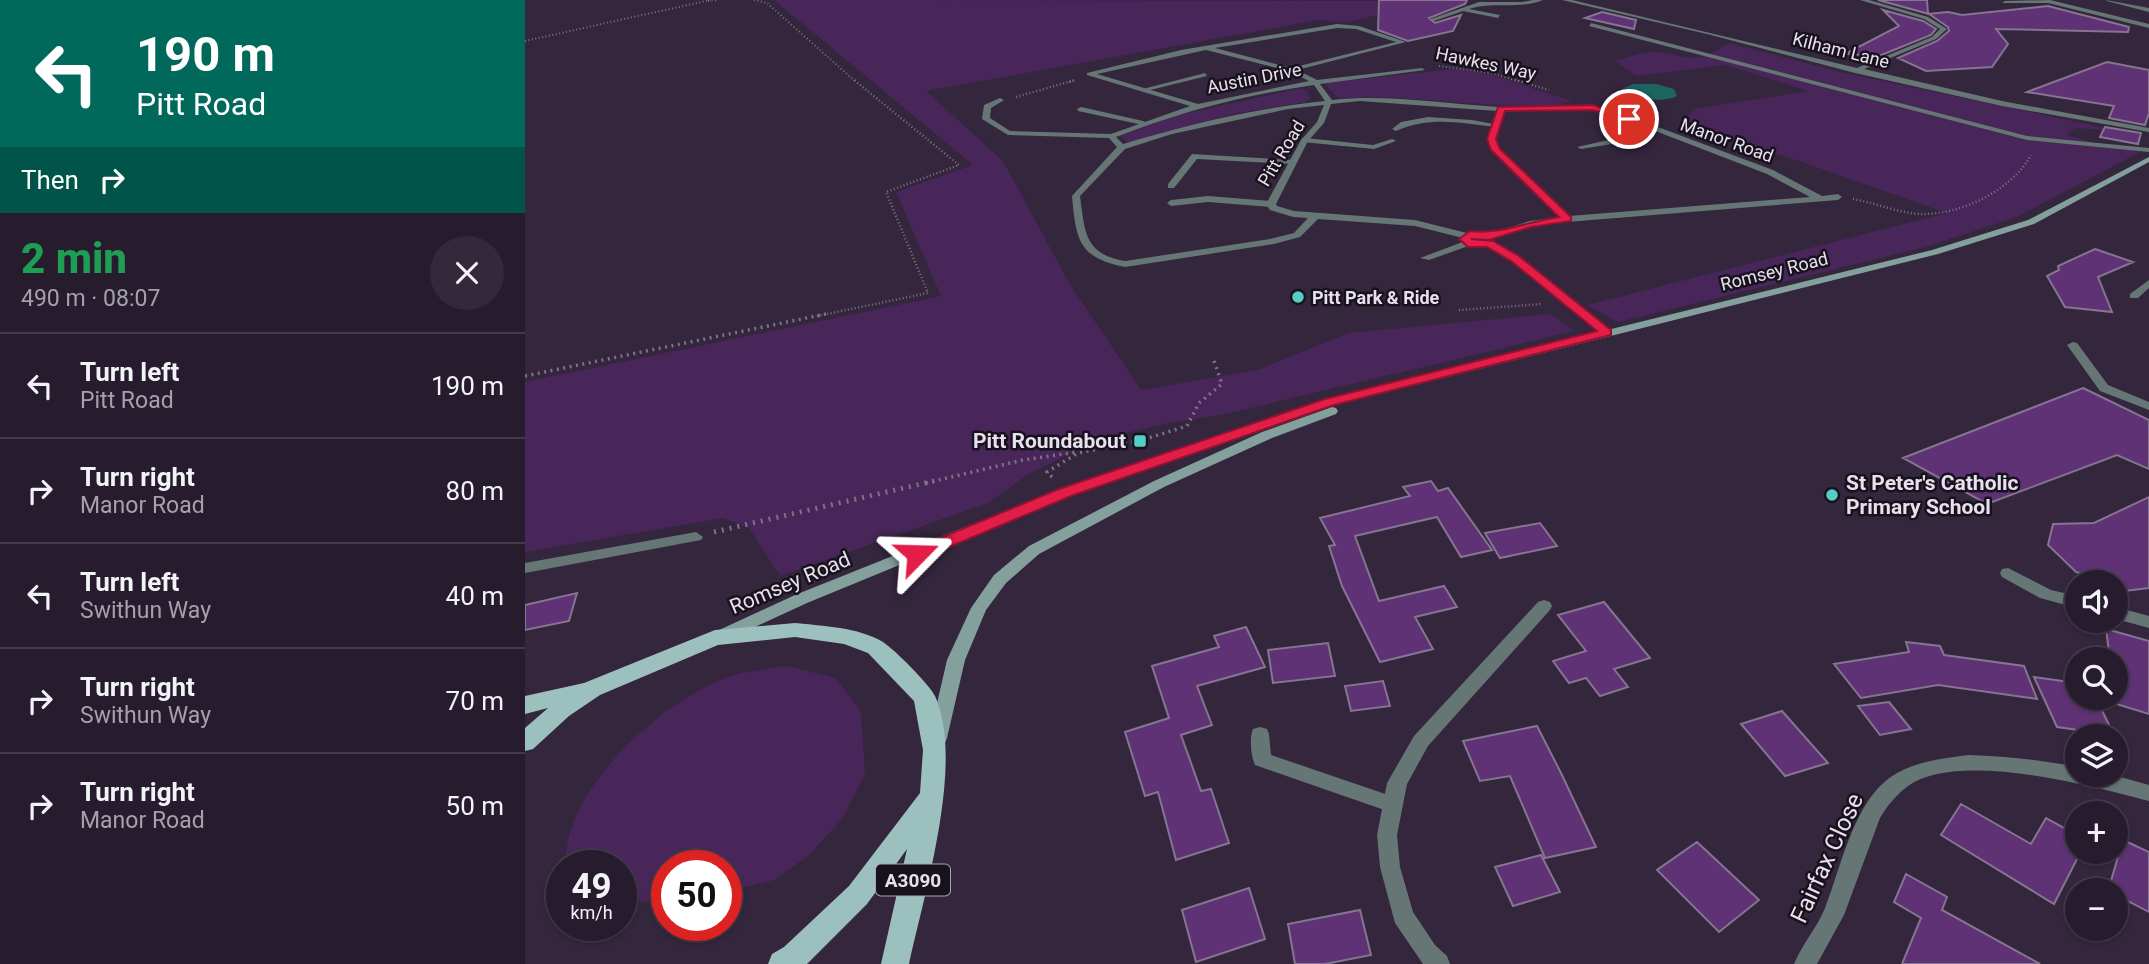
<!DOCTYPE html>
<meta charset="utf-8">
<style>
body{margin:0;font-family:Roboto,sans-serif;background:#33293a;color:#f1f3f6;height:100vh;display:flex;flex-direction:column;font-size:26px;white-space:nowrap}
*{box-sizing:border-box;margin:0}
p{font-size:23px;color:#a4a1aa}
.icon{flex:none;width:38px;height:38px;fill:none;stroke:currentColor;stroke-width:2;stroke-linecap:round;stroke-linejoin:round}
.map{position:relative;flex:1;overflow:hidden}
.details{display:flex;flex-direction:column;background:#271c2e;width:525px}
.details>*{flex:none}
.hud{background:#00695c;color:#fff;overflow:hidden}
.fabs{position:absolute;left:1540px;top:570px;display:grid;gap:14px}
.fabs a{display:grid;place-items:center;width:63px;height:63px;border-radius:50%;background:#271c2e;box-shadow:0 2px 5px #0004,0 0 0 2px #433a4a;font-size:35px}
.speed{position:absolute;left:21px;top:850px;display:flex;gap:14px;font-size:35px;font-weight:700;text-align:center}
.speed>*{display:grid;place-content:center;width:91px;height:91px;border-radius:50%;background:#271c2e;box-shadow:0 2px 5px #0004,0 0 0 2px #433a4a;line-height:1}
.speed small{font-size:18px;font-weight:400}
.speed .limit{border:10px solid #d22;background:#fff;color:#111}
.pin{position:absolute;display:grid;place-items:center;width:60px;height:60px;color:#fff;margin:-30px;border:4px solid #fff;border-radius:50%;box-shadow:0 2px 7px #0007}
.me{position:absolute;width:77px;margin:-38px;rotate:68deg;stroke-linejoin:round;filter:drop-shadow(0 0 5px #0008)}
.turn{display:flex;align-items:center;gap:24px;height:147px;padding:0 21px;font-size:32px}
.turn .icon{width:91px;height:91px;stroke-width:2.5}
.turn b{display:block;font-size:49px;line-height:60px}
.then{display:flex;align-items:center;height:66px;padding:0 21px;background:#0003;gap:14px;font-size:26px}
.round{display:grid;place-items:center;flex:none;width:74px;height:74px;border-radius:37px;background:#33293a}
.headline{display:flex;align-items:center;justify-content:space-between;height:119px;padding:0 21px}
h1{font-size:42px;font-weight:800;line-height:52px;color:#1e9e55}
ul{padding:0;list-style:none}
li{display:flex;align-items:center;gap:21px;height:105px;padding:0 21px;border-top:2px solid #433a4a}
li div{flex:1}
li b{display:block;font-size:26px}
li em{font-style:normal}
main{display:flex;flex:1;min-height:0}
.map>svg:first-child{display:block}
.green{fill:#482659}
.water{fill:#1c6561}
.building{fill:#5e3275;stroke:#857590;stroke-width:2}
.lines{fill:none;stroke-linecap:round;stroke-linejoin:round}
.path-far3{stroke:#7e7286;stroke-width:2;stroke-dasharray:1 2.5;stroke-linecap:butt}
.path-far2{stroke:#7e7286;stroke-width:2.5;stroke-dasharray:1 2.5;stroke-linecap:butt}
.path-far1{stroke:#7e7286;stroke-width:3.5;stroke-dasharray:2 4.5;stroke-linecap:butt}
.path{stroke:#7e7286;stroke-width:5;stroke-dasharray:2 6;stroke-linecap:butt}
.service{fill:#657674;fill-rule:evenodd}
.minor{fill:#657674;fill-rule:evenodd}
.secondary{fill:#84a09d;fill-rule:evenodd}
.primary{fill:#9cc0bd;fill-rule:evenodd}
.route{fill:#e11d48;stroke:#92132f;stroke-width:2}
.poi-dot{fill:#55cec6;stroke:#18121c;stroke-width:2.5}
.labels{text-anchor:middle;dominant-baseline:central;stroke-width:5;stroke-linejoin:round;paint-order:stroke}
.far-street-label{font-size:18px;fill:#e9e0ef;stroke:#18121c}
.far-poi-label{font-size:18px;font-weight:bold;fill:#e9e0ef;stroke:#18121c;text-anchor:start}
.shield{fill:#18121c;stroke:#aaa2b0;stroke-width:2}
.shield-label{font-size:19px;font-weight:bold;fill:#e9e0ef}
.poi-label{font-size:21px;font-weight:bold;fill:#e9e0ef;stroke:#18121c;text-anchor:end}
.street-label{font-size:21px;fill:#e9e0ef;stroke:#18121c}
.near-street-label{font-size:24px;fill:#e9e0ef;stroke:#18121c}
</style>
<main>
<section class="details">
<div class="hud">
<div class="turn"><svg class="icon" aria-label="left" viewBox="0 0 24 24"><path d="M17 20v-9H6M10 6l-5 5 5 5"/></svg><div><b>190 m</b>Pitt Road</div></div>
<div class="then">Then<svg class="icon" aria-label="right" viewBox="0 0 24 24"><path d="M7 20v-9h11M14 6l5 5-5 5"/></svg></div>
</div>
<div class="headline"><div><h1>2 min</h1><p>490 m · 08:07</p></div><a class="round"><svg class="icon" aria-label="close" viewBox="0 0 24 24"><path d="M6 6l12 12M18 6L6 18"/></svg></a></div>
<ul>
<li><svg class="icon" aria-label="left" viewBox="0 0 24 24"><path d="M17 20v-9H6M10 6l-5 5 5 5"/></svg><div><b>Turn left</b><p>Pitt Road</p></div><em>190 m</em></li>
<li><svg class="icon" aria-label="right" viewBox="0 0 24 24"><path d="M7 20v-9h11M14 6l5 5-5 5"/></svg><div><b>Turn right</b><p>Manor Road</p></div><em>80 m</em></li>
<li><svg class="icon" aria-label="left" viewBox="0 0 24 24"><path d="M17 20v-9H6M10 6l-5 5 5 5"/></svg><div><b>Turn left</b><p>Swithun Way</p></div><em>40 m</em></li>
<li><svg class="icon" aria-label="right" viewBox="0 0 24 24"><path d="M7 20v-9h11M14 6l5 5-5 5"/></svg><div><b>Turn right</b><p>Swithun Way</p></div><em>70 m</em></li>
<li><svg class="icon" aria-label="right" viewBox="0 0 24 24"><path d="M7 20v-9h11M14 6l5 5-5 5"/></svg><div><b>Turn right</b><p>Manor Road</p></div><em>50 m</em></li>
</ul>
</section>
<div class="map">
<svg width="1624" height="964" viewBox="0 0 1624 964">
<rect width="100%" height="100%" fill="#34263d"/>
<path class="green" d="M249,0l668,1 -95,21 -28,-2 -393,71 77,70 66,122 72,107 117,-20 90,-37 202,-19 25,17 -354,84 -58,9 -66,16 -70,35 -39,28 -208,73 -31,-48 -26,-10 -198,34v-170l416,-86 -45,-104 77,-27z
M1204,43l107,28 264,56 7,3 -32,-2 -8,7 33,10 42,6 -125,66 -91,30 -308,75 -31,-17 360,-92 -154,-54 -111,-35 12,-15 114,-18 -83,-26 -89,11 -21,-15c12,-3 27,-10 39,-9 38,3 40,15 75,-9z
M928,69l36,5 83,27 -21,6h-23l-146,-10 -44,1 -14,-15z
M777,88l5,3 3,8 -5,3 -72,12 -104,28 -11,-6 56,-20z
M261,666l50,12 25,34 4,61 -23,46 -34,37 -34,24 -48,12v-26h-59v38l-46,-5v-33h-55c-5,-74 93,-162 157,-187 19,-8 43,-9 63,-13z"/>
<path class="water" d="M1108,84h23l18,5 3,7c-15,7 -41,4 -53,-8z"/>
<path class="building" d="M854,0h88l-2,4 -36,14 6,5 26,-8 -8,16 -45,10 -30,-11z
M1353,0h49l1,14 20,-2 14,3 86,-9 81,21 -1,5 -132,-3 12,15 -16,23 -66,4 -28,-13 39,-17 12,-10 -1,-4 -19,-13z
M1358,10l40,11 13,8 -5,6 -52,21 -34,-2 54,-28z
M1077,12l34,8 -2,9 -49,-11z
M1582,62l42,8v43l-4,12 -36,-7 5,-12 -87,-14z
M1580,127l36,6 -3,11 -38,-7z
M1570,249l38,13 -35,15 14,35 -47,-5 -18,-31 12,-6 -1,-4z
M1558,388l66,32v49l-32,-14 -130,49 -84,-46z
M906,481l7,10 10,-3 44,62 -31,7 -24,-40 -82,19 24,65 65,-15 13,21 -42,10 18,32 -53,13 -38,-76 -13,-40 6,-1 -15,-27 90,-22 -7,-9z
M1624,497v91l-25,3 -8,-4v-4h-12l-28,-11 -28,-27 5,-21 41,-1z
M1015,523l17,23 -57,12 -15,-25z
M52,593l-8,28 -44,9v-25z
M1079,602l46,56 -36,11 14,18 -28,9 -14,-18 -17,5 -16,-22 33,-10 -28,-36z
M721,627l19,40 -68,19 15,39 -31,10 20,56 10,-2 18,54 -53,17 -18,-68 -13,4 -20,-64 44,-14 -17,-52 67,-19 -5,-11z
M1581,629l43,12v73l-52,-16h19v-38h-23l-2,-13 18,5z
M1381,642l34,4 4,9 80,11 13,33 -99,-14 -77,13 -27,-34 75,-12z
M803,643l7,33 -62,7 -5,-33z
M1509,677l43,6v15h19l18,37 -57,-8z
M858,681l7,25 -39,5 -6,-25z
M1364,702l22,27 -31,6 -22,-29z
M1257,711l46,52 -43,13 -44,-52z
M1012,726l24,47 35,74 -51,11 -35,-82 -30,5 -17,-40z
M1436,804l70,40 15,-26 31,17v24l-23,45 -113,-69z
M1598,840l26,12v60l-33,-17v-4h-8z
M1172,842l62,58 -40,32 -62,-62z
M1016,855l19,37 -47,14 -18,-39z
M1381,874l41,23 -5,13 98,54h-138l19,-46 -27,-16z
M724,888l16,51 -69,23 -14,-52z
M835,910l11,45 -46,9h-30l-7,-40z"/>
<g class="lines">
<path class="path-far3" d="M229,0l13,3 89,79
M183,1l9,-1
M0,41l185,-41
M914,66l52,7 30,9
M544,82l6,-2"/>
<path class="path-far2" d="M990,80l34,10
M491,97l59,-17
M1328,199c23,4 45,14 68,15 40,1 91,-24 110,-59
M934,310l83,-6
M292,316l111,-23 -42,-101 73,-27 -105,-85"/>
<path class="path-far1" d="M0,376l301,-62
M527,477l-5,-5 31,-19 61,-12 48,-15 12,-23 23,-19 -8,-23
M401,483l97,-23 54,-8"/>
<path class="path" d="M189,532l220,-51"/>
<path class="service" d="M1525,0l2,3h-50l3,-2z
M1066,23l436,113 122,12v4l-122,-12 -438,-114z
M680,73l2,3 -61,15 -3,-2z
M556,107l62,14 4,2 -4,2 -65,-14 -1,-2z
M903,117l44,3 27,5 -4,2c-36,-4 -64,-11 -99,4l-4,-2 9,-7z
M1127,126l4,2 -1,2 -37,13 -37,6 -4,-2 36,-8z
M780,138l68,7 19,-6 4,2 -22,8 -72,-7v-4z
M667,154l100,6 4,2 -4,2 -95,-5 -23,29h-6v-4z
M683,196l63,5 5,3 -5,3 -63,-5 -37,4 -4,-3 4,-3z
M943,240l5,3 -2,2 -42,15 -9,-2z
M1548,342l4,1 31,42 41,17v8l-49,-19 -33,-46z
M171,532l7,5 -2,3 -176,33v-10z
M1483,568l43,22 26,6v12l-37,-10 -38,-21 -2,-4 2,-4z
M1591,607l33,9v12l-33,-9z
M735,727l7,2 2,5 2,21 129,44 3,6 -3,6 -7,2 -138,-48c-4,-9 -6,-27 -2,-36z"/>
<path class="minor" d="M1008,0h10c-24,10 -50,1 -74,9l31,6 -2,3 -35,-7 -29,10 -3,-2 48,-17h43z
M1037,0h10l285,68 75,-31 8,-8 -16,-10 -64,-19h9l59,17 19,12 -11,10 -72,30 138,32 147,27v4l-147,-26 -147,-33 -144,-38z
M1525,0l99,24v4l-101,-25z
M1581,0l43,8v4l-42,-11z
M812,24l22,2 47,16 -109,28 20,10 105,-12 3,2 -105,14 12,16c55,-6 111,4 167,7 36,1 72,-3 108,1l166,62 49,26 16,-2 4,3 -4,3 -271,22 -36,5 -42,13 -22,-1 -52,-13 -97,-7 -18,18 -26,7 -149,23c-47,-9 -49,-28 -53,-71l45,-49 -8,-9 -101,-3 -26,-16 2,-14 16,-7 4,2 -13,8 -1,10 20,13 101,3 79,-28 -103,-31v-2l94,-23zM812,28l19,1 40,13 -105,26 -76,-20zM681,50l83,21 20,10 -111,23 -101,-30zM789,85l11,16c-68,7 -136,23 -202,43l-7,-7c64,-25 129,-42 198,-52zM835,101l137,10 -10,28 4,11 69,67 -30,4 -42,13 -21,-1 -52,-13 -121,-9 -17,-5 -1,-2 32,-63 16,-18 7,-19zM799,105l-7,17 -16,18 -35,64 4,6 23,7 15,1 -14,15 -24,6 -145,22c-41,-7 -40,-29 -45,-65l45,-47 47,-15 116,-25zM1053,109l28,3 161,62 43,23 -241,19 -70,-67 -4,-10 9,-28z
M961,242c21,-2 103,71 124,88v4h-8l-91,-73 -25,-15z
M1624,280v8l-11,10h-8v-4z
M1019,600l6,2 2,4 -2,4 -122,136 -21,38 -10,51 3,32 13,45 22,33 12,11 3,8h-27l-28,-41 -15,-56 -3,-32 10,-52 27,-47 124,-134z
M1444,755c37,1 72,5 108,12v8h36l36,10v16c-56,-15 -191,-51 -241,-15 -12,9 -21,20 -28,32l-36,97 -27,49h-23c8,-20 23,-36 31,-56 17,-42 29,-111 72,-135 22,-12 48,-15 72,-18z"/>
<path class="secondary" d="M1624,157v5l-115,62 -96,30 -603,151 -265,90 -263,108 -78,36 -6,2 -6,-2 -2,-4 2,-4 78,-36 265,-106 267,-90 605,-149 96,-30z
M807,407l4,1 2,3 -2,3 -64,24 -108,49 -125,67 -33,29 -20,27 -21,50 -18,78 -2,5 -7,2 -7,-2 -2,-5 18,-78 24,-52 23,-33 35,-29 125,-65 108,-49z"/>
<path class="primary" d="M270,623c28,3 63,4 88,19 11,7 47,43 52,54 30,66 -11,198 -26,268h-28l26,-115 -40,55 -60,60h-39l4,-10 12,-7 65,-61 71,-93 3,-43 -9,-49 -46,-48 -24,-9 -49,-7 -77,8 -118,50 -31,21 -36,33 -8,2v-23l23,-20 -23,6v-18l59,-13 131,-53z"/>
</g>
<path class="route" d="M1068,105l41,14 -5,3 -36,-12 -88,1 -9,28 4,10 71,68v4l-40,6 -42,13 -18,-1 22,2 26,15 92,74v5l-277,70 -263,91 -148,62h-12l-3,-4 3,-4 148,-61 266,-90 272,-68 -86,-70 -24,-14h-19l-9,-8 11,-8c30,4 59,-10 89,-14l-68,-67 -4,-11 11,-32z"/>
<g class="poi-dot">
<circle cx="773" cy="297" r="7"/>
<rect x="608" y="434" width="14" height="14" rx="3.5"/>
<circle cx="1307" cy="495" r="7"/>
</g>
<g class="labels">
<g class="far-street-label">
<text transform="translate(1316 50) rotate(14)">Kilham Lane</text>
<text transform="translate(961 63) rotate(12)">Hawkes Way</text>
<text transform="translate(729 78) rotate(-11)">Austin Drive</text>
<text transform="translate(1202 140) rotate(20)">Manor Road</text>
<text transform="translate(756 153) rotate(-59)">Pitt Road</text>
<text transform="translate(1249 271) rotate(-14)">Romsey Road</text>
</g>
<g class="far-poi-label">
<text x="787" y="297">Pitt Park &amp; Ride</text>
</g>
<rect class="shield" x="351" y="864.5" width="74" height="31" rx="5"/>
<g class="shield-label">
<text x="388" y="880">A3090</text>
</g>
<g class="poi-label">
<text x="601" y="441">Pitt Roundabout</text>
<text x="1321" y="483" text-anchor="start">St Peter's Catholic<tspan x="1321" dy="24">Primary School</tspan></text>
</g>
<g class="street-label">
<text transform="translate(265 583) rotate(-23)">Romsey Road</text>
</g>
<g class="near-street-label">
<text transform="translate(1302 858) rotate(-65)">Fairfax Close</text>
</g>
</g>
</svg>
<div class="fabs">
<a><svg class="icon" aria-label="sound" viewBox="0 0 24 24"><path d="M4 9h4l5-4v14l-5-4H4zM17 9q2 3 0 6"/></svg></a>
<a><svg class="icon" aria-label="search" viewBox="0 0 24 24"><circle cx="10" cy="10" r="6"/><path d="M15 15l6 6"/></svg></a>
<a><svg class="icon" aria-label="layers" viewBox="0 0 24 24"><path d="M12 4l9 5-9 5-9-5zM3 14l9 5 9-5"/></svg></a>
<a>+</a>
<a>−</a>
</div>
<div class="speed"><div>49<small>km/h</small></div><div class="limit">50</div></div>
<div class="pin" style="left:1104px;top:119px;background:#d93025"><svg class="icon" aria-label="arrive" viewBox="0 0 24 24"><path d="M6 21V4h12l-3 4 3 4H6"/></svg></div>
<svg class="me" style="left:392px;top:554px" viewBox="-20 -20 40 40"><path d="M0-17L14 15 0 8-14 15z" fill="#e11d48" stroke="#fff" stroke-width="4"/></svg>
</div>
</main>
